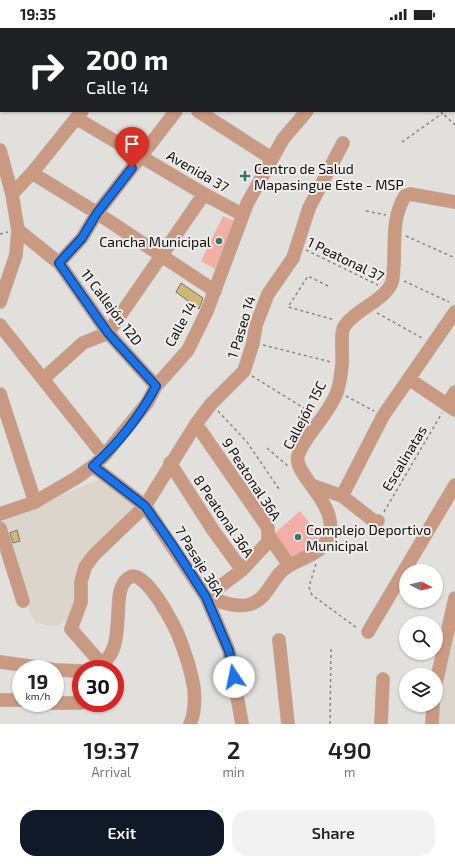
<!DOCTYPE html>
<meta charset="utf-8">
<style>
body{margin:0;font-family:"Exo 2",sans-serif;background:#f2f2f2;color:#222;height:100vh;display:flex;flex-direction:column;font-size:15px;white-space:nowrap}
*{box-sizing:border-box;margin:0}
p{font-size:13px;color:#767676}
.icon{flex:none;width:22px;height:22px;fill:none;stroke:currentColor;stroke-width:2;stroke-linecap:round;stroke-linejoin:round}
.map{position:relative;height:696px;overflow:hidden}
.panel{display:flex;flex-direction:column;background:#fff;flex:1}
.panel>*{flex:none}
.hud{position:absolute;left:0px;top:0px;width:455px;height:84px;box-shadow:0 1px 3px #0004;background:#202124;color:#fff;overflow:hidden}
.needle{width:26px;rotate:97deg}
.controls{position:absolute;left:399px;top:536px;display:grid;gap:8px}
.controls a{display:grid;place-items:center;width:44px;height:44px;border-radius:50%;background:#fff;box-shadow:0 1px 3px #0004;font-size:20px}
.speed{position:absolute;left:12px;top:632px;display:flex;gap:8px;font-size:20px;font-weight:700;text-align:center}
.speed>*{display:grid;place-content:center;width:52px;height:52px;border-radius:50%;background:#fff;box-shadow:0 1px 3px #0004;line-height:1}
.speed small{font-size:10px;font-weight:400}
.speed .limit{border:6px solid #d22;background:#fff;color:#111}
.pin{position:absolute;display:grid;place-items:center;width:34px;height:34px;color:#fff;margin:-41px -17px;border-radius:50% 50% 50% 0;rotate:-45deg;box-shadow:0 0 4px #0007}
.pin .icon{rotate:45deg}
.me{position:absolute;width:44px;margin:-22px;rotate:349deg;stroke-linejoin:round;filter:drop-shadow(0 0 3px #0008)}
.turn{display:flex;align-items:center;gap:14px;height:84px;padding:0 20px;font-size:18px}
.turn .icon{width:52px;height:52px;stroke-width:2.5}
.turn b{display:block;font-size:28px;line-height:34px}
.eta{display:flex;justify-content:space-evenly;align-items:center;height:68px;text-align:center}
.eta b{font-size:24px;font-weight:600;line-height:28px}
.primary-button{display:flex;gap:8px;margin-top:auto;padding:8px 20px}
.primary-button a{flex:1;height:46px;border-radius:16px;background:#111827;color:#fff;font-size:16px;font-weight:600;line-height:46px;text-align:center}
.primary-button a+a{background:#f2f2f2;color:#222}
.status{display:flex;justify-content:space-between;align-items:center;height:28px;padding:0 20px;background:#fff;direction:ltr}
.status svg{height:11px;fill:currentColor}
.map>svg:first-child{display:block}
.built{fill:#dcd5cc}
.green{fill:#f3aea5}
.building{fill:#ceb876;stroke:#757471}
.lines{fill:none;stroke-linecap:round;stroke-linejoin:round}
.minor-casing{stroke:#bcbab8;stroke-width:14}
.path{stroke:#888785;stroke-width:1.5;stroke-dasharray:3 3;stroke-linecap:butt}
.minor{stroke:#c99a81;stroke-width:13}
.route-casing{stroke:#114b97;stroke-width:10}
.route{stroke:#1a73e8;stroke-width:7}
.poi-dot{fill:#36796b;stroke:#efedeb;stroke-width:1.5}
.labels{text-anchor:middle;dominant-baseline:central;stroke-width:4;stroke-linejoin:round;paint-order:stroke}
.poi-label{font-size:14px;fill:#100f0e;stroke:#efedeb;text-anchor:start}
.street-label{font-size:14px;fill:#100f0e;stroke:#efedeb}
</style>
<div class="status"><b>19:35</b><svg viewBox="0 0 49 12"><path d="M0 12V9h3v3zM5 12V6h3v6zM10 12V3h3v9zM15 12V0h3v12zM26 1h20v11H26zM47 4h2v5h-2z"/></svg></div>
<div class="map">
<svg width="455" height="696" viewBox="0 0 455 696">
<rect width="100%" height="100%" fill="#e2e0dd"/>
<path class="built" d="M101,451l37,26 -57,62 -3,30 -8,21 -9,6 -8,2 -17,-3 -6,-9 -26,-96z
M455,601v95h-19l2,-25z"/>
<path class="green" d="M223,188l13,6 -19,48 -16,-9z
M300,483l23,29 -31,20 -17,-27z"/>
<path class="building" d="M181,255l22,15 -4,11 -23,-17z
M17,502l3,11 -7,2 -3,-10z"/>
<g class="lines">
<defs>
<path id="minor" d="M84,0l1,1
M130,0l1,1
M330,0l1,1
M446,0v1
M52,1l1,-1
M198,83l73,47
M76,90l128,76 39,21
M0,122l12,44 6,36 -2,25 -16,47
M32,145l65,40 118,78
M12,166l20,-21 50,-62
M18,202l41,33
M0,297l104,131
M43,351l40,-36 25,-10 96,-139
M409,351l46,31
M156,358l-48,-53 -49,-70 23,-25 15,-25 79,-102
M0,366l35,108
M447,377l8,-13
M196,396l72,104v14l-26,28
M170,435l43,67 29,40 -36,27
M93,438l52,40 61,91 23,54 13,73
M311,457l31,11 32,25h4
M342,468l41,-80 72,-104
M0,486l35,-12 41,-24 17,-12 11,-10 43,-53 9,-17 32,-36 19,-39 40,-107 36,-65 24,-28
M0,500l23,73
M269,508l20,29
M206,569c13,4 31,12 45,7 14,-5 19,-19 28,-30 15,-18 46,-15 51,-43 5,-30 -37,-57 -32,-75 5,-19 31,-41 39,-64 3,-8 4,-18 5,-27 1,-9 -2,-31 2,-38 10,-17 42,-27 48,-45 2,-6 1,-13 2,-18 1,-24 -2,-47 11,-68l5,-2 45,8
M368,604l87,-147
M279,612l9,84
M0,634l51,7
M91,641c44,-12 14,-80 39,-92 15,-7 41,43 47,55 7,17 14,38 17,56 1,11 1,25 -4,36
M106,641l-35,-40 10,-27v-20l4,-15 9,-12 51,-49 51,-82 15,-20 33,-33 9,-28 3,-18 12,-31 25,-36 16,-50 34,-65
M55,642l26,1
M115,652l1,8 -1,4
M436,655l19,-85
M0,672h21
M47,675h34
M381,696l2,-45
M432,696l1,-19"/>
</defs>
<use href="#minor" class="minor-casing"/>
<path class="path" d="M225,0l2,1
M411,0l1,1
M197,1l1,-1
M0,41l1,1
M440,83l15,14
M402,114l41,-29
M366,183l20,4
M0,206l8,-2
M406,208l49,22
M306,222l72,35
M404,253l45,21
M328,258l-20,-10 -20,31 47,13
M377,285l47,26
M263,317l68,17
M252,348l60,37
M346,368l28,15
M218,383l29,31 32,47
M267,420l21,18
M384,484l58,-99
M316,536l-7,23 3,8 45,33
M330,696l1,-76"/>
<use href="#minor" class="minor"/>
</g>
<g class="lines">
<defs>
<path id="route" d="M132,140l-35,45 -15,25 -23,25 49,70 48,53c-15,29 -39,59 -63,80l52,40 28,40 33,51 23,54 5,26"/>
</defs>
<use href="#route" class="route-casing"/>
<use href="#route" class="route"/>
</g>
<g class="poi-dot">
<path d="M243 142h4v4h4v4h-4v4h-4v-4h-4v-4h4z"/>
<circle cx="219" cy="213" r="4"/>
<circle cx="298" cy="509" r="4"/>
</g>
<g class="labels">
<g class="poi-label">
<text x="254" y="140">Centro de Salud<tspan x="254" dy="16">Mapasingue Este - MSP</tspan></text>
<text x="211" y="213" text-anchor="end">Cancha Municipal</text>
<text x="306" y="501">Complejo Deportivo<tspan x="306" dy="16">Municipal</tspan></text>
</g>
<g class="street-label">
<text transform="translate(198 143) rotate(30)">Avenida 37</text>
<text transform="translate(346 231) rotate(26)">1 Peatonal 37</text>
<text transform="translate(112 279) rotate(53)">11 Callejón 12D</text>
<text transform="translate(180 296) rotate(-61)">Calle 14</text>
<text transform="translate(241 299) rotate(-73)">1 Paseo 14</text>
<text transform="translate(304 387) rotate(-62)">Callejón 15C</text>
<text transform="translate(404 430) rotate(-59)">Escalinatas</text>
<text transform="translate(252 451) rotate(57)">9 Peatonal 36A</text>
<text transform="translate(224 488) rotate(56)">8 Peatonal 36A</text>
<text transform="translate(200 533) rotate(58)">7 Pasaje 36A</text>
</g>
</g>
</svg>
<div class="controls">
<a><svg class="needle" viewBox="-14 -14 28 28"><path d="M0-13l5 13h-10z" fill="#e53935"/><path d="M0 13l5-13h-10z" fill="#767676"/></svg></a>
<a><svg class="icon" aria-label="search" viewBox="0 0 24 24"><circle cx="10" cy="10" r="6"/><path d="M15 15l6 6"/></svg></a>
<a><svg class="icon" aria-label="layers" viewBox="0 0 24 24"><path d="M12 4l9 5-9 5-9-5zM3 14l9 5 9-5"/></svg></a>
</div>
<div class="speed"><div>19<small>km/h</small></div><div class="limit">30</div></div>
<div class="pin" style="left:132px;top:140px;background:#d93025"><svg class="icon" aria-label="arrive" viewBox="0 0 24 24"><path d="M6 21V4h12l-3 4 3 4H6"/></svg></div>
<svg class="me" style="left:234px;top:649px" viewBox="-20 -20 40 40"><circle r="19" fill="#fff"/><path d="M0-13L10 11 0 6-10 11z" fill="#1a73e8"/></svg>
<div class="hud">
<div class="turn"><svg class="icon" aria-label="right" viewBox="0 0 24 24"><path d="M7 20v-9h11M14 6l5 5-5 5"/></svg><div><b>200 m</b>Calle 14</div></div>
</div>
</div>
<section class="panel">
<div class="eta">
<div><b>19:37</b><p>Arrival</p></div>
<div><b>2</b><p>min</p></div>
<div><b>490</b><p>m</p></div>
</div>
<div class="primary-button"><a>Exit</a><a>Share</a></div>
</section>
